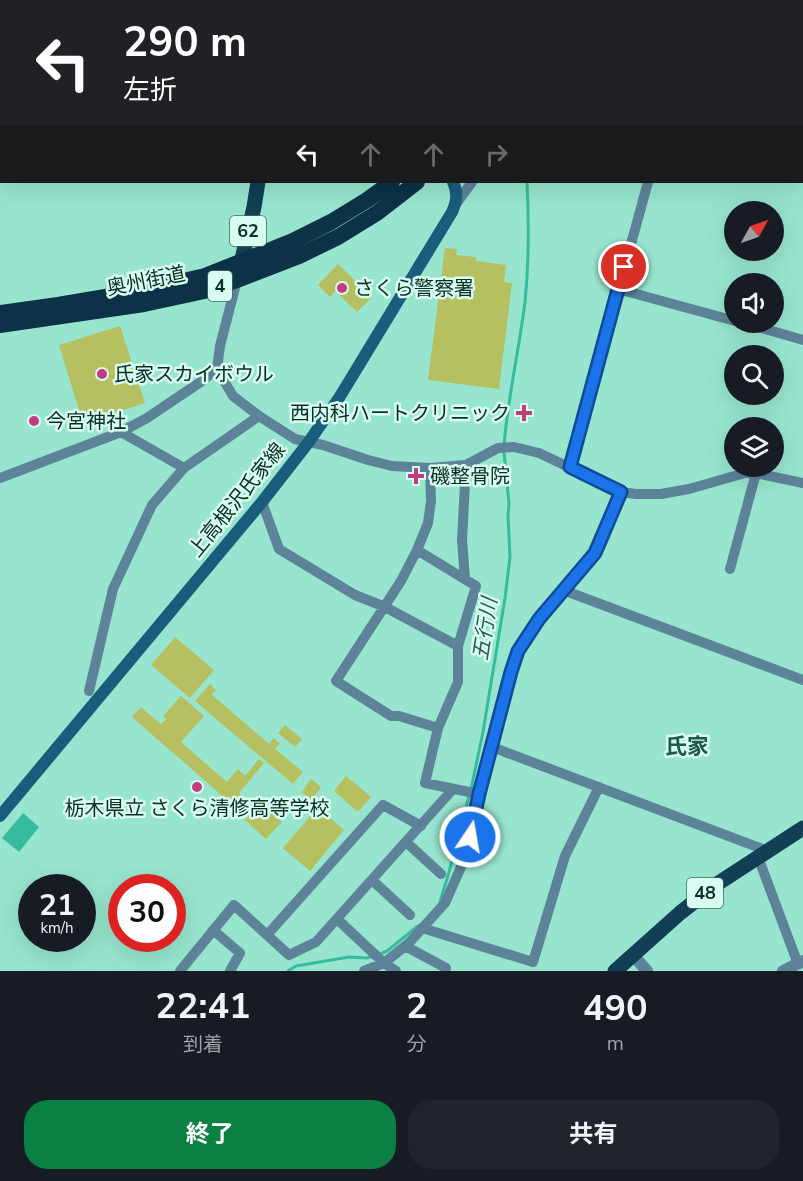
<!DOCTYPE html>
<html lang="ja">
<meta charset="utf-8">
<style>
body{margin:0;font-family:"Nunito Sans","Noto Sans JP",sans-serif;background:#20242c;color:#f1f3f6;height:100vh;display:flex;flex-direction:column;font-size:22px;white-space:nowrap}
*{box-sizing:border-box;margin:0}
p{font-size:20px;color:#9ea1a6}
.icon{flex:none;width:33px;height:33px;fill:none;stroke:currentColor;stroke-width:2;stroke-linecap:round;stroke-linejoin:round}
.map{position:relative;height:971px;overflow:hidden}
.side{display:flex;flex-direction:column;background:#171b24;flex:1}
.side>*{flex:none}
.hud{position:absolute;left:0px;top:0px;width:804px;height:183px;box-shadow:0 6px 24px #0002;background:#202124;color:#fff;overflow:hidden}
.needle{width:39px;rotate:50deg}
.tools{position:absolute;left:724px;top:201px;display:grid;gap:12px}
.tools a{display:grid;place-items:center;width:60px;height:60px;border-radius:50%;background:#171b24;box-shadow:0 6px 24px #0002;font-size:30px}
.speed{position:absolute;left:18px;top:874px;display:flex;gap:12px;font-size:30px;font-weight:700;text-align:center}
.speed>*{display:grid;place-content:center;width:78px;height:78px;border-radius:50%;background:#171b24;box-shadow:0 6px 24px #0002;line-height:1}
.speed small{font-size:15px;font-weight:400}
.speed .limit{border:9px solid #d22;background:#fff;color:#111}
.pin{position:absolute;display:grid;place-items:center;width:51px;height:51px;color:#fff;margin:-26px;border:3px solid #fff;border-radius:50%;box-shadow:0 2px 6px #0007}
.me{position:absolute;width:66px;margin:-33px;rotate:12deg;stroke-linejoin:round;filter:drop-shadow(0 0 4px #0008)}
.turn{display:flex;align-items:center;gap:21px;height:126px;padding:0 24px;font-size:27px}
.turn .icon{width:78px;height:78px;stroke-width:2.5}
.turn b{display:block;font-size:42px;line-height:51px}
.lanes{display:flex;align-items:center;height:57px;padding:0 24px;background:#0003;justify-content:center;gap:30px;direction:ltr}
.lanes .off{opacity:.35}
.eta{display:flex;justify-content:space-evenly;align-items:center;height:102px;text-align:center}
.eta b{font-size:36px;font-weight:700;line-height:42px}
.button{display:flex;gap:12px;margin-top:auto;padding:12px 24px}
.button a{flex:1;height:69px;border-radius:24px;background:#0b8043;color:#fff;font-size:24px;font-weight:700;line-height:69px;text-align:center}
.button a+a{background:#20242c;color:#f1f3f6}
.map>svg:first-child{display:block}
.water{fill:#36bb9d}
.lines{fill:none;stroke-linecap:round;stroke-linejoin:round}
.stream{stroke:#36bb9d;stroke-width:3}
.building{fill:#b6c060}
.minor{stroke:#5d8399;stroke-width:10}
.tertiary{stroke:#5d8399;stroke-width:12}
.secondary{stroke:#1a5c7c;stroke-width:12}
.primary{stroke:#113f55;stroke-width:15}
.trunk{stroke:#0b3246;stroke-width:16}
.route-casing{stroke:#114b97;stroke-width:15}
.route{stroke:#1a73e8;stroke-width:10}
.poi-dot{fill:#c23c7e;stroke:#d8fdf1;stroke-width:2}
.labels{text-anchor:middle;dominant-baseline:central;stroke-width:5;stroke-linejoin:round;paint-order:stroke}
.shield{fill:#d8fdf1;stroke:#486b62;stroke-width:1.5}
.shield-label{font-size:18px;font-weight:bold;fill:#0b2d25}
.street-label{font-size:20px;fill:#0b2d25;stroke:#d8fdf1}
.poi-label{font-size:20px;fill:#0b2d25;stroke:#d8fdf1;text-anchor:start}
.water-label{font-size:21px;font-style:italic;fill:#275b4e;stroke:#d8fdf1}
.quarter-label{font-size:22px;font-weight:bold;fill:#1e5a4c;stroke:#d8fdf1}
</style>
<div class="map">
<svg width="803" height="971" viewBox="0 0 803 971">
<rect width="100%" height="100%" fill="#97e5ce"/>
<path class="water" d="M23,813l16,14 -20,25 -17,-14z"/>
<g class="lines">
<path class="stream" d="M484,0l1,2
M504,445c4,-48 15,-95 21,-143 4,-40 4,-80 2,-120
M471,789l12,-57 22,-134 5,-41 -2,-42 1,-11 -5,-52
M440,902l9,-30 20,-76
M380,954l7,-3 31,-25
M288,971l8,-5 53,-9 18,1 6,-2"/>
</g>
<path class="building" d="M445,248l12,1 -1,6 20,2v4l30,4 -2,17 8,1 -13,106 -71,-9z
M338,264l34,33 -15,15 -22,-21 -5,6 -12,-12z
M120,326l25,77 -62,20 -24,-78z
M175,637l39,33 -24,28 -39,-33z
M210,684l6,6 -4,5 57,49 5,-6 6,6 -5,5 28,23 -10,12 -98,-83z
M181,696l23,20 -23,26 46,40 11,-13 7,7 14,-17 5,4 -25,30 13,11 -9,10 -111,-97 9,-10 20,17 5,-5 -3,-3z
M285,725l17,14 -7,8 -17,-14z
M346,776l25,21 -13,15 -24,-21z
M311,779l10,8 -9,13 -10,-8z
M261,803l21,19 -16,17 -21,-19z
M318,807l26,23 -34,41 -27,-23z"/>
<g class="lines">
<path class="minor" d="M430,0l2,2
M12,2v-2
M42,2l1,-2
M711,2v-2
M0,24h2
M0,97l2,-3
M0,118h2
M456,204l16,-22
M237,280l-17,66 -3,23 16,27 26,20 36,23 28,6 45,15 24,6 38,2 36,-3 32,-17 16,-1 25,6 82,39 15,2h25l28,-5 56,-16h11l47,10
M618,289l117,32
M741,322l62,18
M121,432l63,36
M570,467l78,-285
M430,468l1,33 -3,22 -11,27 -16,31 -65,100 55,35h8l39,12 -13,55 54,11
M0,478l121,-46 26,-14 55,-37 15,-12
M262,502l17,47 76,46 30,12 73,39v36l-20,46
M417,550l59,36 -18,60
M730,569l26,-96
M465,579l-3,-39 4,-75
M563,590l240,90
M89,691l24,-102 39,-84 32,-37 75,-52
M492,747l276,104
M406,842l35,32
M758,857l40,107
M372,880l38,35
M337,919l47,44 12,8
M422,928l111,34 32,-106 34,-69
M213,930l27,23 -10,18
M267,935l22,20 27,-13 137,-153
M405,946l41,22
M180,971l54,-66 33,30 116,-130 38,21
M364,971l20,-8 25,-20 36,-40 20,-45 14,-64 39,-143 21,-32 56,-66 26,-61"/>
<path class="tertiary" d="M690,0l5,2
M802,31l1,1
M633,955l14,16
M783,971l20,-10"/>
<path class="secondary" d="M0,816l262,-314 46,-59 31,-45 113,-186c5,-11 6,-19 1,-30"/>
<path class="primary" d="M227,0l1,2
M239,272l15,-65 4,-25
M615,971l65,-58 37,-29 86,-56"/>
<path class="trunk" d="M560,2l1,-2
M576,2l1,-2
M0,313l58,-8 83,-14 64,-15 88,-35 38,-19 36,-22 25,-18
M0,325l144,-21 65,-14 28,-10 62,-24 39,-19 39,-24 40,-31"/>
</g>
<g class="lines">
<defs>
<path id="route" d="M470,837l9,-43 32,-122 7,-21 21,-32 56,-66 26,-61 -51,-25 54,-200"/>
</defs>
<use href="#route" class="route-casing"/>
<use href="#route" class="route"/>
</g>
<g class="poi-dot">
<circle cx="342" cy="288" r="6"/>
<circle cx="102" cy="374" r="6"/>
<path d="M521 404h6v6h6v6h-6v6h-6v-6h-6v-6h6z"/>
<circle cx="34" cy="421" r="6"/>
<path d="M413 467h6v6h6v6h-6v6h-6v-6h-6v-6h6z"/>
<circle cx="197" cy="787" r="6"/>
</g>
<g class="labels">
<g class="shield">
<rect x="230" y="216" width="36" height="30" rx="4.5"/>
<rect x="208" y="271" width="24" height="30" rx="4.5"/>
<rect x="687" y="878" width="36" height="30" rx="4.5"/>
</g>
<g class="shield-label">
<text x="248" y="231">62</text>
<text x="220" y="286">4</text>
<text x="705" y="893">48</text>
</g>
<g class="street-label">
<text transform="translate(146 281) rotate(-11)">奥州街道</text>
<text transform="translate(237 500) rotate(-51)">上高根沢氏家線</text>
</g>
<g class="poi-label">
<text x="354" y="288">さくら警察署</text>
<text x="114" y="374">氏家スカイボウル</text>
<text x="510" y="413" text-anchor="end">西内科ハートクリニック</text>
<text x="46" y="421">今宮神社</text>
<text x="430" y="476">磯整骨院</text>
<text x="197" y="808" text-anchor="middle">栃木県立 さくら清修高等学校</text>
</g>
<g class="water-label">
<text transform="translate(485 629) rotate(-81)">五行川</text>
</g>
<g class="quarter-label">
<text x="687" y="747">氏家</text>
</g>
</g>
</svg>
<div class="tools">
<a><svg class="needle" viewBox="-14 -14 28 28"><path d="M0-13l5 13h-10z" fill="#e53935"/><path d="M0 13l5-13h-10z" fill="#9ea1a6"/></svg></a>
<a><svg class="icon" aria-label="sound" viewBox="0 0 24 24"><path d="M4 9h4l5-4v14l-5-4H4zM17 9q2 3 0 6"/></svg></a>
<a><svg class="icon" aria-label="search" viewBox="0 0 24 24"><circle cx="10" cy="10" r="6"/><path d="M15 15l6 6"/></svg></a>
<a><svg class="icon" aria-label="layers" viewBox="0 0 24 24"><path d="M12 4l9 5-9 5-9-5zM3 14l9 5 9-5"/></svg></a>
</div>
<div class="speed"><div>21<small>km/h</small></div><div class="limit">30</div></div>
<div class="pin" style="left:624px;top:267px;background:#d93025"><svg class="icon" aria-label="arrive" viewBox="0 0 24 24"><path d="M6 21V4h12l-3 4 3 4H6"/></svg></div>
<svg class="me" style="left:470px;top:837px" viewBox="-20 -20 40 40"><circle r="17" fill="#1a73e8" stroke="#fff" stroke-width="3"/><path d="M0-11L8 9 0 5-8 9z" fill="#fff"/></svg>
<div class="hud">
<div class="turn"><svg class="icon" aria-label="left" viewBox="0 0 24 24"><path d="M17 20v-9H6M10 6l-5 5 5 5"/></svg><div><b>290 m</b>左折</div></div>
<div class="lanes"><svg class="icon" aria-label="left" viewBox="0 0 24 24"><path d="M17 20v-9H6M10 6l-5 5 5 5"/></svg><svg class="icon off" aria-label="ahead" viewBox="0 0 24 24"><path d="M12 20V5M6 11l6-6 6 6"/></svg><svg class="icon off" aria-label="ahead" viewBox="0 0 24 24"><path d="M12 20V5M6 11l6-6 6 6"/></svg><svg class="icon off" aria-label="right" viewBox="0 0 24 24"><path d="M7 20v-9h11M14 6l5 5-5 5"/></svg></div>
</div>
</div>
<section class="side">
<div class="eta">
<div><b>22:41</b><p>到着</p></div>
<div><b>2</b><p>分</p></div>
<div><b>490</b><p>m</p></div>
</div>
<div class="button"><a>終了</a><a>共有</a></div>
</section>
